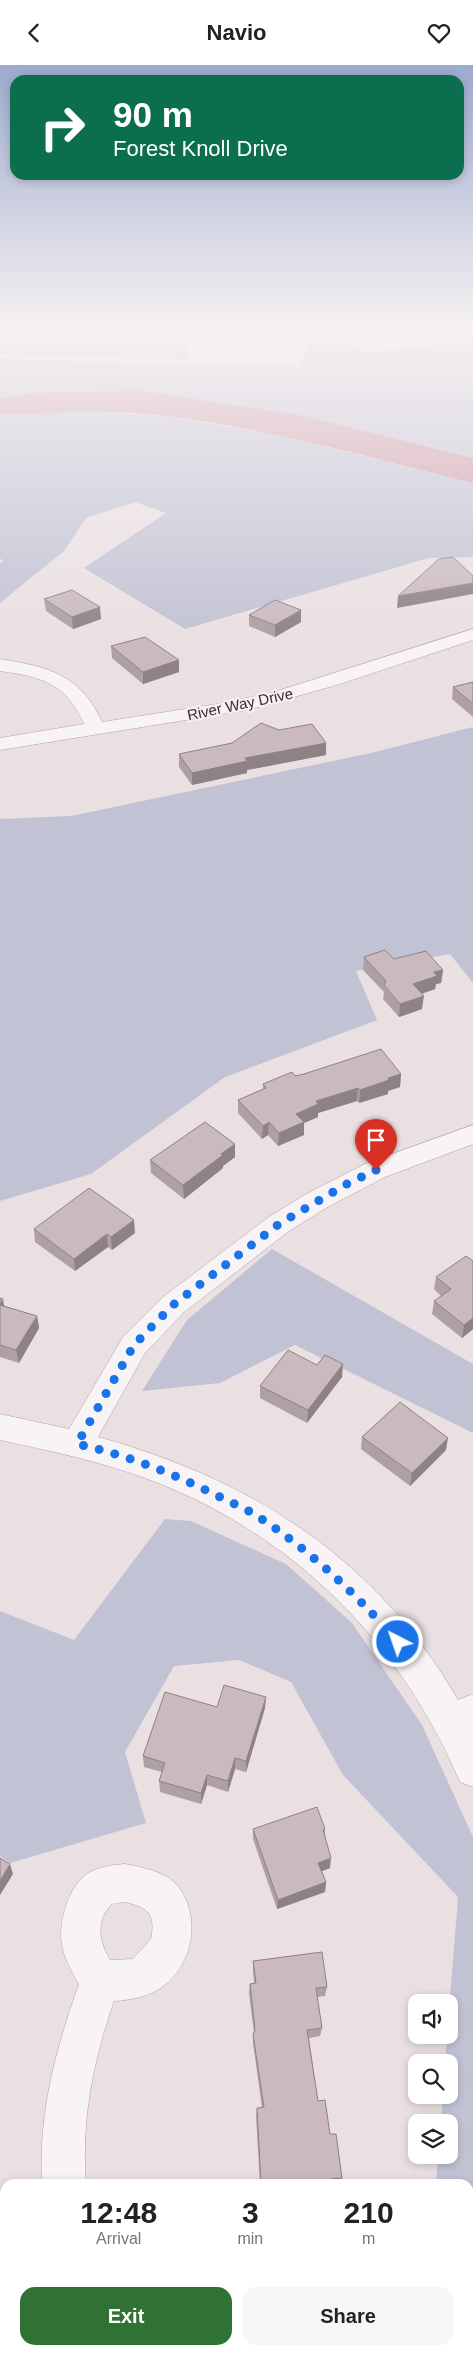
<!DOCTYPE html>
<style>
body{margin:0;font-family:Arial,sans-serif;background:#f6f6f6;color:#222;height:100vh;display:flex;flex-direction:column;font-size:19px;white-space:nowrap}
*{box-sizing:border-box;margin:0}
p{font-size:16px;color:#767676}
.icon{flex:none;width:28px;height:28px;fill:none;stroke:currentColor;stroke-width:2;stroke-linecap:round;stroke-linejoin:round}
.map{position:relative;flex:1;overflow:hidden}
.details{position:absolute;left:0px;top:2114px;width:474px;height:176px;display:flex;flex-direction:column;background:#fff;border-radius:15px 15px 0 0;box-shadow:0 2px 8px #0003}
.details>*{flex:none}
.top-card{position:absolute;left:10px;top:10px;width:454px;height:105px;border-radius:15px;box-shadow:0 2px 8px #0003;background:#0b6e4f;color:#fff;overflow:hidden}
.tools{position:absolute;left:408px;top:1929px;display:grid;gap:10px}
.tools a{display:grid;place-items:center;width:50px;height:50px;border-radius:10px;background:#fff;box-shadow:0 2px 8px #0003;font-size:25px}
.pin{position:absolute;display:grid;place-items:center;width:42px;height:42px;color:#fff;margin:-51px -21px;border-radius:50% 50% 50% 0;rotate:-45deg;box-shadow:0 0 5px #0007}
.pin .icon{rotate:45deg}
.me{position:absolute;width:55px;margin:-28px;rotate:319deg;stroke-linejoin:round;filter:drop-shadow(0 0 4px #0008)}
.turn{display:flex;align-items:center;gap:18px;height:105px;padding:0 20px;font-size:22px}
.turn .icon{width:65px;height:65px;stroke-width:2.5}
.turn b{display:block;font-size:35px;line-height:42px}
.eta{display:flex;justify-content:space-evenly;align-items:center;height:85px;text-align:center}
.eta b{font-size:30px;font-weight:600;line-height:35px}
.cta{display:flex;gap:10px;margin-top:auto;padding:10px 20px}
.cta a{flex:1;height:58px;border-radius:15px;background:#307234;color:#fff;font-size:20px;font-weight:600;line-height:58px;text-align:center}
.cta a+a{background:#f6f6f6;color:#222}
header{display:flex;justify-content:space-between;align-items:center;height:65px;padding:0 20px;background:#fff;font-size:22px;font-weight:600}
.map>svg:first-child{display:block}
.green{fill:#c1c2d4}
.water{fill:#cb9aa7}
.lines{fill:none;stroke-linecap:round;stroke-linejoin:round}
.street-casing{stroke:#b1a1a4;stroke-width:1}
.street{fill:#f8f3f4;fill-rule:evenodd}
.wall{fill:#aea0a3}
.shaded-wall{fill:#8d8284}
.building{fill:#cababd;stroke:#8d8284}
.route{stroke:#1a73e8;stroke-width:9;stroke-dasharray:0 16.2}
.labels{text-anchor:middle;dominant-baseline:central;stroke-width:4.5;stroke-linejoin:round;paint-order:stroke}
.far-street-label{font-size:15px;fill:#42282c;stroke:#f7f0f2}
</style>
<header><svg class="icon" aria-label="back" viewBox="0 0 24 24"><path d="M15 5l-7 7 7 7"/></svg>Navio<svg class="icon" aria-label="heart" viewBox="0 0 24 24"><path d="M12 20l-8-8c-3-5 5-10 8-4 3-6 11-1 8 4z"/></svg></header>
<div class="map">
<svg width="473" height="2289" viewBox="0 0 473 2289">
<rect width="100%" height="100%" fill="#eae0e2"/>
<path class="green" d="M0,259h36v4l58,6 48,-10h47l-3,36 -186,-6z
M318,259l47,28 69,-7 -3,-17 -10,-4h36l4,8 12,2v124l-172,-43 -158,-24 -98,1 -45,6v-39l298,8z
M78,345l88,6 108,18 199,49v74l-44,1 -244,71 -101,-61 82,-55 -31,-11 -49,16 -22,33 -64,52v-39l3,-4 -3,-1v-144z
M473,662v256l-23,-29 -94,17 21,49 -152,57 -134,97 -91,27v-382l71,-3 300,-63z
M272,1184l201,115v69l-178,-88 -75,38 -78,8 45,-71z
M165,1454l26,2 95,43 66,59 70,102 51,112v390h-4v-43h-33l2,-29h11v-32l-8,-1 2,-27h6v-32l-4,-1 13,-165 -115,-122 -52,-93 -52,-22 -65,6 -49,86 21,71 -136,40 -10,-7v-245l74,29z"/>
<path class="water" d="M143,326l158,24 172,43v25c-101,-25 -203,-54 -307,-67 -55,-7 -110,-4 -166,-1v-17l45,-6z"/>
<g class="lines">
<defs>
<path id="street" d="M473,564v11l-133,44 -92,26 -248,40v-12l84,-14c-18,-41 -42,-47 -84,-53v-12c49,8 80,15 102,63l115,-18 54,-11z
M473,1060v19l-88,33 -59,31 -37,23 -106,82 -38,40 -47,84c153,42 279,122 360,263l15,-6v93l-13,-5c-59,-139 -165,-246 -307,-301 -49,-19 -102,-30 -153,-41v-26l69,15 54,-92 40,-40 106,-80 37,-23 61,-31z
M125,1799c15,3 38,7 50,19 26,28 20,76 -8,100 -14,13 -35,17 -53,18 -21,60 -33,119 -28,183h-44c-4,-71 14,-135 37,-200 -7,-12 -15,-26 -17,-39 -4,-22 6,-55 22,-69 11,-9 28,-11 41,-12zM125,1837c24,6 31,12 26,37l-18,20 -23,1c-11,-18 -15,-39 2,-56z
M469,2194h4v46h-4z
M76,2285h47l1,4h-47z
M271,2285h48l-1,4h-48z"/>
</defs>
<use href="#street" class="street-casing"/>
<use href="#street" class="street"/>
</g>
<path class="wall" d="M44,534l57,20 -28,10 -27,-18z
M301,545v12l-26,15 -26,-11v-11z
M111,581l68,14v12l-36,12 -31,-26z
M473,617v35l-21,-18 1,-12z
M179,689l147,1 -79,15v3l-55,12 -13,-18z
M364,892l30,2 49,11 -2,13 -5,1 -1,5 -13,5v15l-23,8 -16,-18 1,-7 -21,-22z
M401,1009l-1,13 -12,4v3l-29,9 -2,-2 -39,12v4l-14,6v12l-26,11 -10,-11 -6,4 -24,-26v-13l25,-11v-5l32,-8z
M235,1079v13l-12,9v2l-39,31 -33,-26 -1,-13z
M34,1164l101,4 -23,17 -4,-3 -33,24 -40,-29z
M473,1196v68l-11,9 -30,-24 2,-13 7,-5 -7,-7 2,-12z
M0,1233l4,8 33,10 2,12 -20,35 -19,-6z
M317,1300l25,12 -35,46 -47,-25v-12z
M362,1372l84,13 -36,36 -49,-37z
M217,1642l48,1 -19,64 -11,-3 -7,23 -21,-7 -6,19 -41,-12 -1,-11 3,-9 -18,-5 -1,-11z
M253,1764h72v6l5,33 -8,3 4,11 -1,10 -48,17 -24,-70z
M253,1896l74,26 -2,9 -8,1 5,31 -2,8 -11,2 9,63 12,33 12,44 -2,6h-80l-4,-68 1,-8h5l-9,-65v-8l1,-2 -5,-40 1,-9 4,-1 -1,-13z"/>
<path class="shaded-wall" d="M473,518v11l-76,14 1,-12z
M100,542l1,12 -28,10 -1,-12z
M301,545v12l-26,15v-12z
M179,595v12l-36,12v-12z
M326,678v12l-79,15v3l-55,12v-12l53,-15z
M443,905l-2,13 -5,1 -1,5 -24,8 2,-13 21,-12z
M424,931l-2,13 -23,8 1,-13z
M401,1009l-1,13 -12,4v3l-29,9 1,-13 28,-12z
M358,1023l-1,13 -39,12v4l-14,6v12l-26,11 1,-13 17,-19 20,-13z
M269,1057l-1,13 -6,4 1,-13z
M235,1079v13l-12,9v2l-39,31 -1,-14 38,-31z
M134,1155l1,13 -23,17 -1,-13z
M107,1169l1,13 -33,24 -1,-12z
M3,1234l2,13 -5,-7z
M37,1251l2,12 -20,35 -3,-13z
M473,1253v11l-11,9 2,-13z
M343,1299l-1,13 -35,46 1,-13z
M448,1373l-2,12 -36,36 2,-13z
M266,1632l-1,11 -19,64v-11z
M235,1693v11l-7,23v-11z
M207,1710v10l-6,19v-11z
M331,1793l-1,10 -13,5 1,-10z
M10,1799l3,10 -13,21v-14z
M326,1817l-1,10 -48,17 1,-9z"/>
<path class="building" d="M453,492l20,19v7l-75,13 41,-37z
M72,525l28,17 -28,10 -28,-18z
M275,535l26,10 -26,15 -26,-10z
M145,572l34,23 -36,12 -32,-26z
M473,617v22l-20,-17z
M261,658l18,7 33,-6 14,19 -81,15 2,3 -55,12 -13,-19 53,-11z
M385,885l9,9 32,-8 17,19 -9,2 3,4 -24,8 11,12 -24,8 -16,-19 2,-4 -22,-24z
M381,984l20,25 -13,4 1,2 -29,10 -2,-2 -42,13 2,3 -22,10 8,8 -25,11 -10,-11 -6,4 -25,-26 28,-12 -3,-4 29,-12 3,4 9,-2z
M205,1057l30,22 -14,10 2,1 -40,30 -33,-25z
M89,1123l45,32 -23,17 -4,-3 -33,25 -40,-30z
M466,1191l7,5v57l-9,7 -30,-24 17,-12 -15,-12z
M0,1233l3,1 -3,6z
M0,1240l37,11 -21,34 -16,-5z
M288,1285l29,15 8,-10 18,9 -35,46 -48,-24z
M400,1337l48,36 -36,35 -50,-36z
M224,1620l42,12 -20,64 -11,-3 -7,23 -21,-6 -6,18 -42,-12 6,-18 -22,-7 22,-64 52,15z
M317,1742l8,22 -2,1 8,28 -13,5 8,19 -48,18 -25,-71z
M0,1793l10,6 -10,17z
M322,1887l5,35 -11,1 6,40 -15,2 11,71 7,-1 5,34h6l6,44 -11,1 1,5h-71l-4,-76 7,-1 -11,-72 2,-5 -5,-46 6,-1 -3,-22z"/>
<linearGradient id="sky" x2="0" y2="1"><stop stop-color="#9caace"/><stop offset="0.45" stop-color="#f6f1f2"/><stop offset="1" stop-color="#f6f1f2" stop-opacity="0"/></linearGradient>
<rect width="473" height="579" fill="url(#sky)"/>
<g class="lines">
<path class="route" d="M376,1105l-31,15 -66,39 -106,81 -39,40 -57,99c50,11 97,30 143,53 12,6 25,11 37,19 53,34 99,78 141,126"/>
</g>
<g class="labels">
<g class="far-street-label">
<text transform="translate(240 639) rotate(-12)">River Way Drive</text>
</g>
</g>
</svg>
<div class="tools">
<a><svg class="icon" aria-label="sound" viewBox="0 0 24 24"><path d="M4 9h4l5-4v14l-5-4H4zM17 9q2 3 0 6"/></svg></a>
<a><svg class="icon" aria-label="search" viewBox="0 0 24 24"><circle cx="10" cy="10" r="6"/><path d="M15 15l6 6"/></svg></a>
<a><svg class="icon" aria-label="layers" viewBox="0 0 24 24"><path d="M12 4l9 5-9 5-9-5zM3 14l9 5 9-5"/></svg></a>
</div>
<div class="pin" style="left:376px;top:1105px;background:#d93025"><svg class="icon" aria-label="arrive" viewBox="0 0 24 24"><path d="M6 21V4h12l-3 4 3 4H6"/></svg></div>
<svg class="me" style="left:398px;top:1577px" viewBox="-20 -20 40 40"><circle r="17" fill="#1a73e8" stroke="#fff" stroke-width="3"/><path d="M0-11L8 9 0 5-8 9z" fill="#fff"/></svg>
<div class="top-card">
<div class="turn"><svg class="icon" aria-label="right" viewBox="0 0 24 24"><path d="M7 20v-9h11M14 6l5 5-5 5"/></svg><div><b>90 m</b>Forest Knoll Drive</div></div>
</div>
<section class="details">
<div class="eta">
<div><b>12:48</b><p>Arrival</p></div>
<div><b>3</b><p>min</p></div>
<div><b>210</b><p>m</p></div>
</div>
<div class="cta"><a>Exit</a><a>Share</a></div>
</section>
</div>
